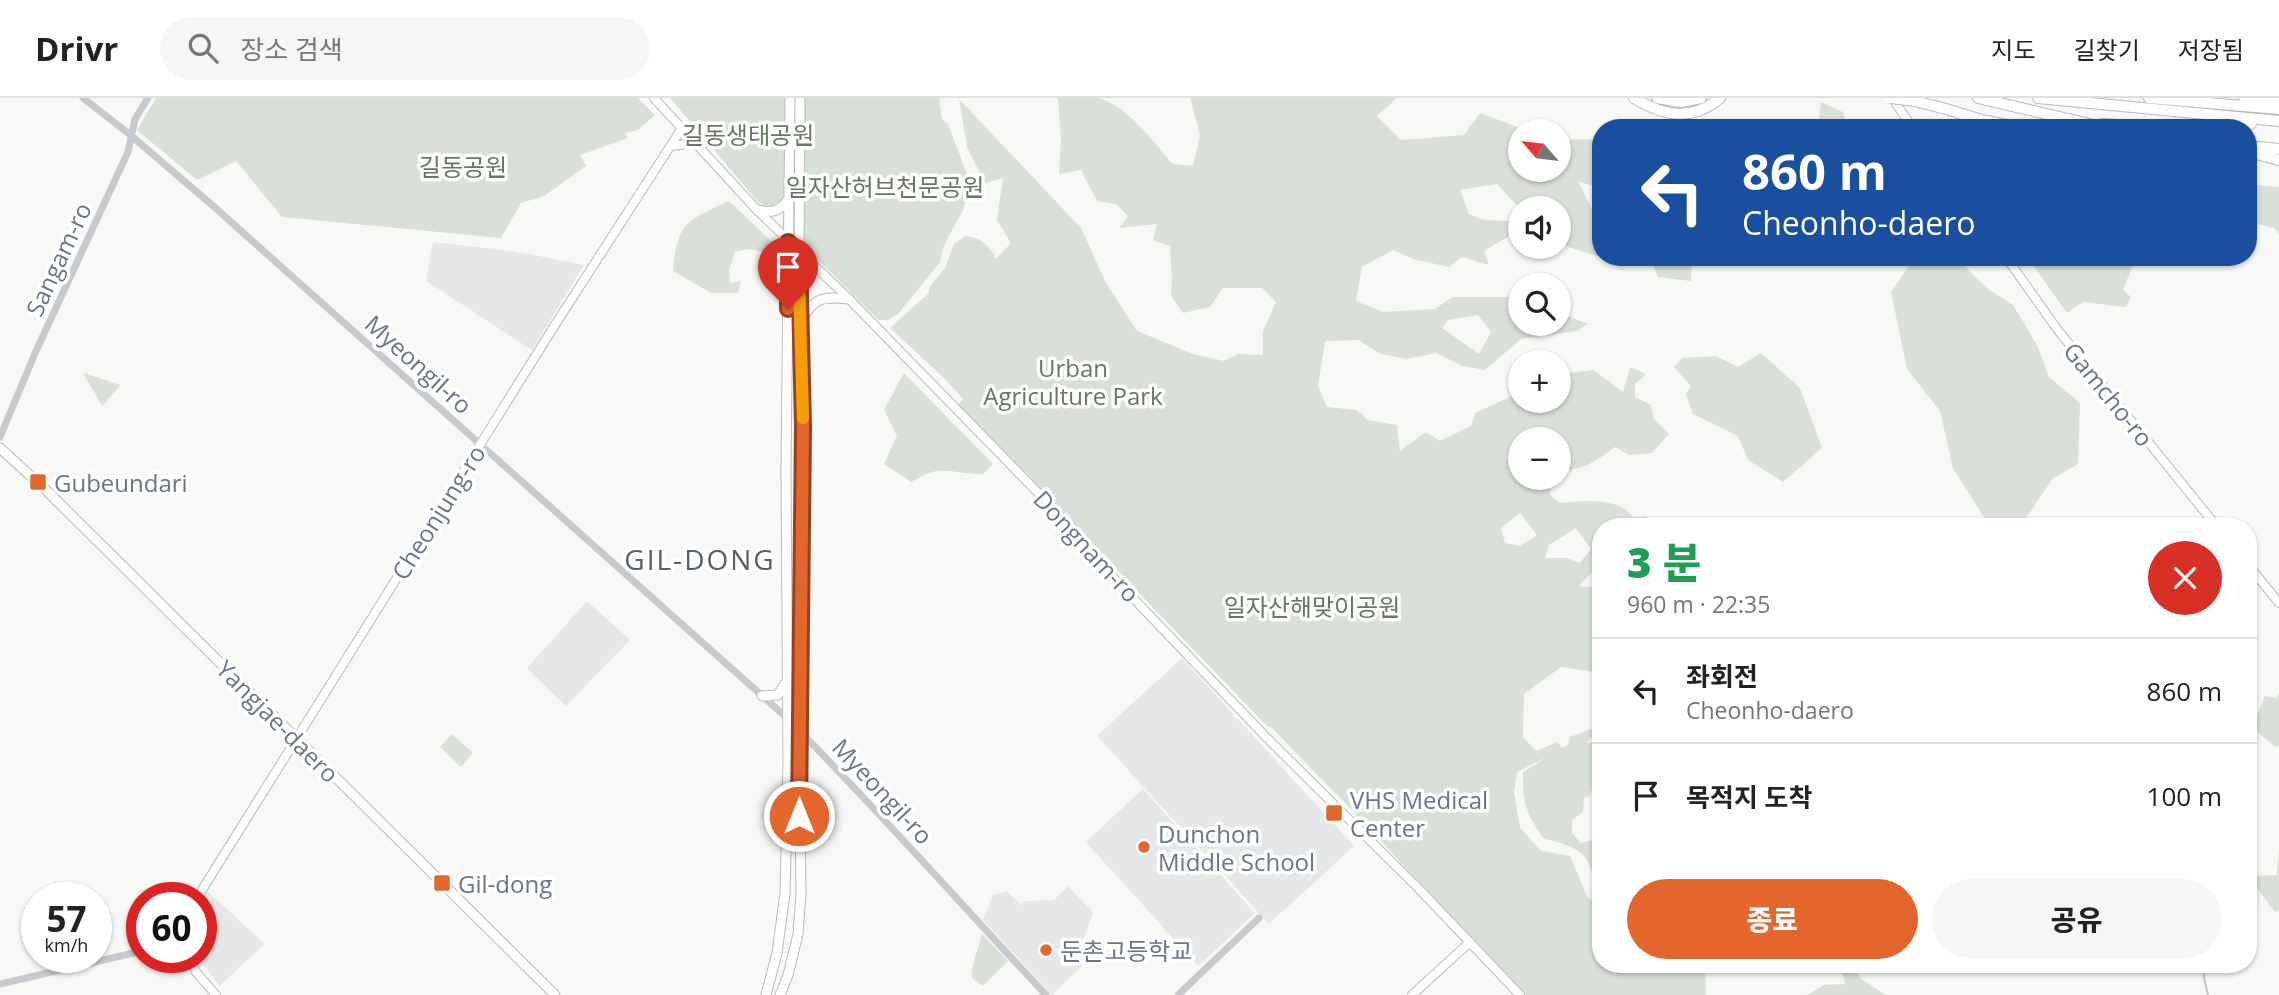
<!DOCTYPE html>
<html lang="ko">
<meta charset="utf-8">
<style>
body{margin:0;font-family:"Open Sans","Noto Sans KR",sans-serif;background:#f6f6f6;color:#222;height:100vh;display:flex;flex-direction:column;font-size:26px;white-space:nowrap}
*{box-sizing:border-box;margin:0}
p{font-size:23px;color:#767676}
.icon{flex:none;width:38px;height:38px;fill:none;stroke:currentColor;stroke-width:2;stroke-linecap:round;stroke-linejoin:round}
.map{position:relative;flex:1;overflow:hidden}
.details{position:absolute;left:1592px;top:420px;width:665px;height:455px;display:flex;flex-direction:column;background:#fff;border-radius:28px;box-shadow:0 2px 5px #0004}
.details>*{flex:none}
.guide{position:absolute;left:1592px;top:21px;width:665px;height:147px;border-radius:28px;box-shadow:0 2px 5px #0004;background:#1a4fa0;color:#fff;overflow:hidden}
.needle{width:46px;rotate:298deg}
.controls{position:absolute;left:1508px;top:21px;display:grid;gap:14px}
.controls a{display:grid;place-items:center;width:63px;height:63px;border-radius:50%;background:#fff;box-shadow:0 2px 5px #0004;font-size:35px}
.speed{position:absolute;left:21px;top:784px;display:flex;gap:14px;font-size:35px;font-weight:700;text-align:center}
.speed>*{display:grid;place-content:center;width:91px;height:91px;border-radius:50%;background:#fff;box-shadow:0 2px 5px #0004;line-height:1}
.speed small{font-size:18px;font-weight:400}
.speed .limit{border:10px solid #d22;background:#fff;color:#111}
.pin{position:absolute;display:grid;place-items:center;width:60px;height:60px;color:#fff;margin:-72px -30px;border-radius:50% 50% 50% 0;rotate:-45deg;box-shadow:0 0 7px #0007}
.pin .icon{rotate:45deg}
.me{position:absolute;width:77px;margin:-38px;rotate:0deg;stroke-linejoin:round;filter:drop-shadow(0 0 5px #0008)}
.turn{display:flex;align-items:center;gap:24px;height:147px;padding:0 35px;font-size:32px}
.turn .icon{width:91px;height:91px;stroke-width:2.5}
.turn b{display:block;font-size:49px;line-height:60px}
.round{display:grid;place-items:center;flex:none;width:74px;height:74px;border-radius:37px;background:#f6f6f6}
.head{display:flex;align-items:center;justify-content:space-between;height:119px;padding:0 35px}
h1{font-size:42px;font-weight:800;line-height:52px;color:#1e9e55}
.action{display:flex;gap:14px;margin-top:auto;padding:14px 35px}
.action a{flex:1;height:80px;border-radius:42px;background:#e3662c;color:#fff;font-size:28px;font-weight:800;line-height:80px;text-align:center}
.action a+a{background:#f6f6f6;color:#222}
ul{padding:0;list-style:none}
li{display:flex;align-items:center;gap:21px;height:105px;padding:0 35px;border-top:2px solid #e0e0e0}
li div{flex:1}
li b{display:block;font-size:26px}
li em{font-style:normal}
header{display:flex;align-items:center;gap:42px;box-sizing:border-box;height:98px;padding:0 35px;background:#fff;border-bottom:2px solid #e0e0e0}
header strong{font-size:33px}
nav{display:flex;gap:38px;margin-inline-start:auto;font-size:24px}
.search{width:490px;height:63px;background:#f6f6f6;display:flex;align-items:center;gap:18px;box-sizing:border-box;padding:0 24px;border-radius:38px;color:#767676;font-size:26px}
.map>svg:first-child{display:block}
.built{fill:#e6e7e7}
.green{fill:#d9e0d7;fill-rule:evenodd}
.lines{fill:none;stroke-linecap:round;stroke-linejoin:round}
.stream{stroke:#bfc8cd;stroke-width:2}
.secondary-casing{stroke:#b8bdc2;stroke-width:10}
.primary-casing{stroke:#b7bbbf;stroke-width:11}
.motorway-casing{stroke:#b7babe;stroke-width:12}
.tertiary{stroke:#c6c9cd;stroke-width:7}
.secondary{stroke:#fff;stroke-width:8}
.primary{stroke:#fff;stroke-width:9}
.motorway{stroke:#fff;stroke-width:10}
.motorway-bridge-casing{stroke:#b7babe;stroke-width:12;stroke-linecap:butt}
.motorway-bridge{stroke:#fff;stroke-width:10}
.route-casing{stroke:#94421d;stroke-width:18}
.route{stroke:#e3662c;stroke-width:12}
.slow{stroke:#f59e0b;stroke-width:12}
.poi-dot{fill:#e3662c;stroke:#fff;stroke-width:2.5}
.labels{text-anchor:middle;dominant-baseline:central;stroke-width:7;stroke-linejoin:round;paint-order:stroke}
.park-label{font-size:24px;fill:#657962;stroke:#fff}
.street-label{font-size:24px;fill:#687687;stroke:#fff}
.poi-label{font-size:24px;fill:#687687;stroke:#fff;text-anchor:start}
.quarter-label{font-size:28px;letter-spacing:2px;fill:#55606c;stroke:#fff}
</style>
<header>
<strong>Drivr</strong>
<div class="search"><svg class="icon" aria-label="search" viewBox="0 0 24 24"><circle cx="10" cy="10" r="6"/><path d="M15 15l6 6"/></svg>장소 검색</div>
<nav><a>지도</a><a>길찾기</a><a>저장됨</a></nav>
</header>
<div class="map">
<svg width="2279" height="897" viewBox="0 0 2279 897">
<rect width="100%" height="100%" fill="#f8f8f6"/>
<path class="built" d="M433,144l80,9 71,14 -52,85 -106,-69z
M587,503l43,39 -64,66 -39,-38z
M1182,560l172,188 -85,78 -172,-188z
M1143,691l112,124 -57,53 -112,-124z
M1068,788l25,27 -10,27 -3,19 3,6 -31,30 -69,-75 10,-25 14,-4 14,14 4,-4 29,-1z
M208,794l57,52 -46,42 -21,-29h3v-53z"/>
<path class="green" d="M156,0h482l17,17 -17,15 -13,3 3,5 -48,17 6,11 -42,30 -23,7 -20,35 -219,-21 -46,-56 -39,19 -60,-50z
M670,0h117l-3,95 -3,12 -11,5 -12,-8z
M805,0h134l3,21 6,5 22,58 -7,28 -19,35 -4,17 -42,52 -10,6h-10l-71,-71 -3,-12z
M1058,0c12,0 27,0 39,0 28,5 58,46 76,66l20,2 7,-31 -10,-37h207l-20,18 24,24 63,-5 16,-22 48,18h-7v39h38v-30l42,-1v50l-23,-8 17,34 6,-1v43h32l-7,8 -67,-21v-36h-38v21l-37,22 5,14 -27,-8 -13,10 -36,-8 -20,-9 -31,17 -6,34 27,11 52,-3 17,-12h69v27h38v-26h13l-10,16 26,10 -11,7 -56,8 -36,31 -22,-4 -27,-13 -29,6 -26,-5 -23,-14 -33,1 -7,45 9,21 30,3 11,10 29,5 3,26 26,-19 14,9 31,-15 4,-13 46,-21v9h38v-27h2l32,-4 30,22 7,-25 16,7 -11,10v13l16,8 3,14 15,15 -17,19 -23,2 -14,-8c-17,13 -34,25 -56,23v-31h-38v39h30l-1,17 10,8c26,-2 55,-7 73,14l14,-1 3,11h-49v36l-22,23 22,2v85l-40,-6 -37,27 -1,43 13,14 21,-9 5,6 6,-3 2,-8 18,-7h13v12l-2,-4h-9l-3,5 13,-1 1,4v38l-9,4 -2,8 -6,2 -1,14 -11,8v13l9,10 20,-5v53c-8,-10 -9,-25 -17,-35 -10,-11 -28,-14 -41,-18 -18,-26 -20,-35 -20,-66l26,-16 -32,16 -3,20 6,36 21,23 29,5 18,42 13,9v57h104l1,31h-180l-54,-54 -103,-113 -98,-101h-3l-310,-322 5,-6 -18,-20 -55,-51 39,-35v-5l16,-20 9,-24 12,-8c16,2 23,9 30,23l15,-16 -14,-23 6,-42 -18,5 -18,-36 -8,-48 122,129 24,53 32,50 56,23 31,7 15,-7 24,1v-24l13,-29 -14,-14h-39l-13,19 -27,6 -12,-17 1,-19 -2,-31 -17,-6 4,-16 -38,4 9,-12 -12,-12 -19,-3 -16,-31 -22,4 2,-35zM1497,86l20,22 -3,15 -30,-1 -15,-6 -9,-24zM1478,217l13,17 -12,22 -37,-26 6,-8zM1520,415l17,22 -17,11 -15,-3 -4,-15zM1576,430l15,21 -11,14 -13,-5h-22l4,-13z
M1821,4l22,10 5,16h-25l-4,-9z
M2249,86l30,3v47l-5,-6 -25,-6z
M729,103l42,40 -7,11 -15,-3 -14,3 -6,18 1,13 11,-2 -3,12h-27l-38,-22c4,-49 14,-50 56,-70z
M1653,159h39l-1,24 -33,-4 -7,-18z
M1915,159h45l10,15 17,16 26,17 25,42 11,30 31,26 -2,61 -26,15 -27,41 -18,7h-17l-37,-59 -13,-57 -33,-42 -16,-77z
M2030,159h106l-13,33 8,7 -5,10 -43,-5 -16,11 -39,-55z
M1761,255l39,35 22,60 -39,34 -35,-22 -10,-24 -45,-22 -7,-20 5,-8 -17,-19 8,-9 34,-2 22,11z
M83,275l38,12 -19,21z
M904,275l89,91 -10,10c-15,1 -38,-6 -51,-2 -7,2 -14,7 -21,10l-27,-18 13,-28 -13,-26z
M2279,594v54l-4,1 -23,-20 13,-31 11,2z
M452,636l21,19 -12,14 -21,-20z
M2279,753v59l-4,2 -23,-30 4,-6 21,-1z
M982,836l26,27 -25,25 -11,-8c-1,-14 7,-30 10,-44z
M1842,871l14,3 5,7 25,16h-79l17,-10 21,-1z"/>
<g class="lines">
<path class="stream" d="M2205,866l-1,14 4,17"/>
<defs>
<path id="secondary" d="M654,0l103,112 92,89 237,243 1,8 180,188 152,151 101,106
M1892,0l21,30
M671,48l25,-3
M2006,159l51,72 160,198
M2249,468l30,37
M197,800l356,-570 129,-200
M189,859l7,15 20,23
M1412,897l58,-53"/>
<path id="primary" d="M757,112c15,3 22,2 31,-10
M801,223c13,-24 22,-25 48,-22
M0,350l47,43 508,504
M762,598l16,-1 7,-11
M766,897l11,-42 8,-59 3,-133 -2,-292 4,-371
M780,897l8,-20 10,-41 3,-40 -2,-165 3,-111 1,-192 -4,-174 1,-154"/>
<path id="motorway" d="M1634,0c29,18 58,24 86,0
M1657,0l24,4 20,-4
M1978,0l129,30
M2038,0l241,23
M2149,0l130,11
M2244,0l35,4
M1946,11l36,11 39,8
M2102,26l69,4
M2182,30l37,-1 32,-3
M2249,48l30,3
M2249,54l30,8"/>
</defs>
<use href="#secondary" class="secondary-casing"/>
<use href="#primary" class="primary-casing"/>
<use href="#motorway" class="motorway-casing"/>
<path class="tertiary" d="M83,0l45,35 84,72 575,513c89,90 173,185 259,277
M0,339l36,-86 92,-199 7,-33 13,-21
M0,886l142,-33
M1178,897l81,-77"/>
<use href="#secondary" class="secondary"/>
<use href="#primary" class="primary"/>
<use href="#motorway" class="motorway"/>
<defs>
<path id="motorway-bridge" d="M1890,0l25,3 31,8"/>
</defs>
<use href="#motorway-bridge" class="motorway-bridge-casing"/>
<use href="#motorway-bridge" class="motorway-bridge"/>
</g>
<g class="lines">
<defs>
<path id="route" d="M788,211v-67l11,10 4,174 -4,390"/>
</defs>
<use href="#route" class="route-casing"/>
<use href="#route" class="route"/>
<path class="slow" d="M799,191l4,129"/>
</g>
<g class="poi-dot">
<rect x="29" y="375" width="18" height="18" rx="3.5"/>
<rect x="1325" y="706" width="18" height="18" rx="3.5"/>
<circle cx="1144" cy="749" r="7"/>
<rect x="433" y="776" width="18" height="18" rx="3.5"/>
<circle cx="1046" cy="852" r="7"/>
</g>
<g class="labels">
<g class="park-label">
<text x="748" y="36">길동생태공원</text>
<text x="463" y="68">길동공원</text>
<text x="885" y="88">일자산허브천문공원</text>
<text x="1073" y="269">Urban<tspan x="1073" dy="28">Agriculture Park</tspan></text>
<text x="1312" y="508">일자산해맞이공원</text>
</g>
<g class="street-label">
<text transform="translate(58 161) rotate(-65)">Sangam-ro</text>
<text transform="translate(419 266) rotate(42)">Myeongil-ro</text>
<text transform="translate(2109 296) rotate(51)">Gamcho-ro</text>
<text transform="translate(438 414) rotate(-58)">Cheonjung-ro</text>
<text transform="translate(1087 448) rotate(47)">Dongnam-ro</text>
<text transform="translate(278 623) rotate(45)">Yangjae-daero</text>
<text transform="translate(883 693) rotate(47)">Myeongil-ro</text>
</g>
<g class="poi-label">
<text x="54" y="384">Gubeundari</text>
<text x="1350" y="701">VHS Medical<tspan x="1350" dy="28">Center</tspan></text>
<text x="1158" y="735">Dunchon<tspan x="1158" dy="28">Middle School</tspan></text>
<text x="458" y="785">Gil-dong</text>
<text x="1060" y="852">둔촌고등학교</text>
</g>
<g class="quarter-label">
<text x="700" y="461">GIL-DONG</text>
</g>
</g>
</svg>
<div class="controls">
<a><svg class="needle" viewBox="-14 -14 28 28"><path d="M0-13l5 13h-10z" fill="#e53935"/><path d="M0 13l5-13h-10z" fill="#767676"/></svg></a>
<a><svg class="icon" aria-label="sound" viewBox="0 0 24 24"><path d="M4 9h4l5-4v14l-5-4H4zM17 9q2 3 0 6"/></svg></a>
<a><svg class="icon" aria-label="search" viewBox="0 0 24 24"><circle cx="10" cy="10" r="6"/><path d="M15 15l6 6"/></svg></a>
<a>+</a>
<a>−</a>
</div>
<div class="speed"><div>57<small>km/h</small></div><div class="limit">60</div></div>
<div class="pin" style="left:788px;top:211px;background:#d93025"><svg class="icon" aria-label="arrive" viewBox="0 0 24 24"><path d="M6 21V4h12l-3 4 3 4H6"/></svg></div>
<svg class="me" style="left:799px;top:718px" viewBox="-20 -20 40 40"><circle r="17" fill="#e3662c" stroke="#fff" stroke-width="3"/><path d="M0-11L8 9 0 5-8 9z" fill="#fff"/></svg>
<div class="guide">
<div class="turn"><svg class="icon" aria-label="left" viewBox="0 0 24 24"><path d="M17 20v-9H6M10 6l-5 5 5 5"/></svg><div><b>860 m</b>Cheonho-daero</div></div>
</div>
<section class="details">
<div class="head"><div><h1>3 분</h1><p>960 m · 22:35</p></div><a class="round" style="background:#d93025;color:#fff"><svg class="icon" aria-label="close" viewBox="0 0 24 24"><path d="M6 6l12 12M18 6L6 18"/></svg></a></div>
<ul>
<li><svg class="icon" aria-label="left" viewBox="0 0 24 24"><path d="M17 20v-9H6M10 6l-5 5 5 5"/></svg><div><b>좌회전</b><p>Cheonho-daero</p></div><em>860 m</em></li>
<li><svg class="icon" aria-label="arrive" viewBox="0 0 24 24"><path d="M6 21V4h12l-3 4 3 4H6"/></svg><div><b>목적지 도착</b></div><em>100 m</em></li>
</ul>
<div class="action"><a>종료</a><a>공유</a></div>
</section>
</div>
